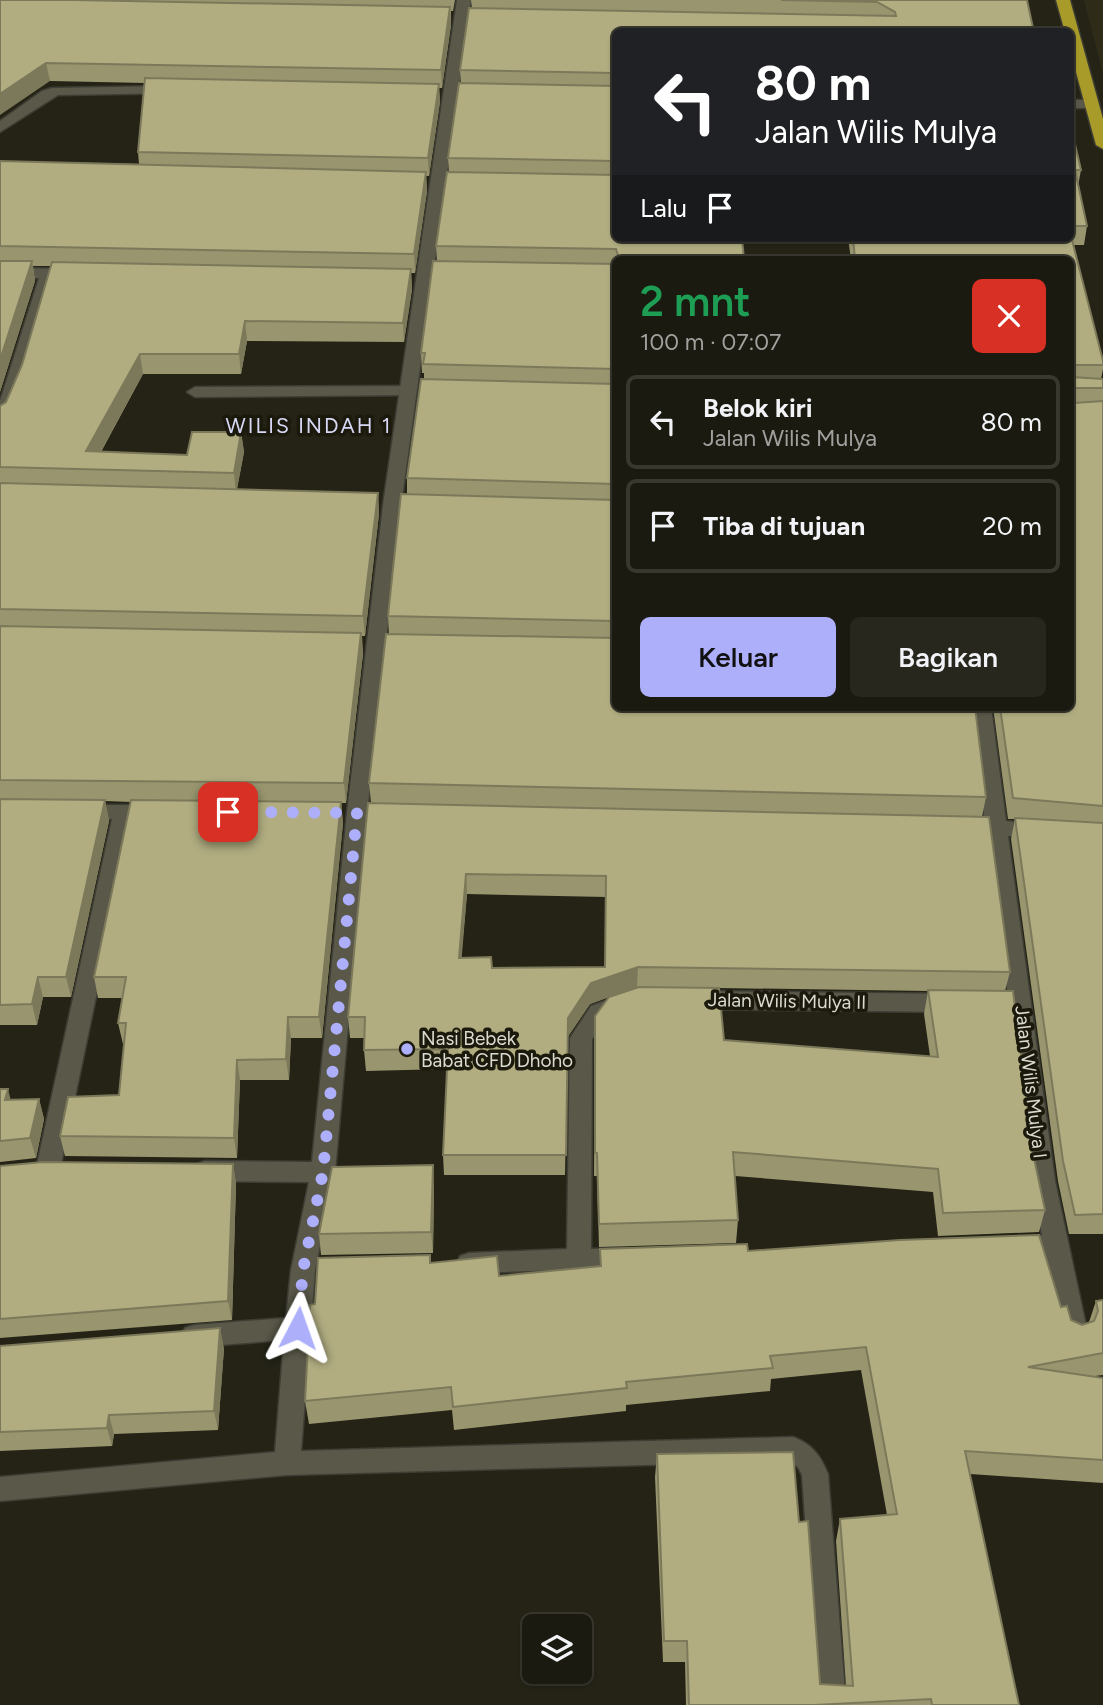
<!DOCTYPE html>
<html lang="id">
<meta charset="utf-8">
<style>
body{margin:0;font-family:Figtree,sans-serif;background:#28271e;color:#f1f3f6;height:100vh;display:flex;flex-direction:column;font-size:26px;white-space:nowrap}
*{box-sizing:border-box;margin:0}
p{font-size:23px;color:#a0a19f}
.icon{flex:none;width:38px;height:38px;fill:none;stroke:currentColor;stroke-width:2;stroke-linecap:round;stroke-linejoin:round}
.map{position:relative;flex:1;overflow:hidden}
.sheet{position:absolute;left:612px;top:256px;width:462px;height:455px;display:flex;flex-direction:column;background:#1b1a10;border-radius:10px;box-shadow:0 2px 5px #0004,0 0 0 2px #393830}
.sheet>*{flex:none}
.top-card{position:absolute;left:612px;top:28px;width:462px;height:214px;border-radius:10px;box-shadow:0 2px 5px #0004,0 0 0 2px #393830;background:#202124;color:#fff;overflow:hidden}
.buttons{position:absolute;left:522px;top:1614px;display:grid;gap:14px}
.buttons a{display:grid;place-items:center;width:70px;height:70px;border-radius:10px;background:#1b1a10;box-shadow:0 2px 5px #0004,0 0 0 2px #393830;font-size:35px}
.pin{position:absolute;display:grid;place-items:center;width:60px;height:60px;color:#fff;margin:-30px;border-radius:14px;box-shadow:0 4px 10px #0006}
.me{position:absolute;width:77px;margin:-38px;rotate:4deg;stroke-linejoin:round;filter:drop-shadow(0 0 5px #0008)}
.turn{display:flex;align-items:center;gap:24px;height:147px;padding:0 28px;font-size:32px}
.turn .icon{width:91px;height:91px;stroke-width:2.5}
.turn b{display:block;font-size:49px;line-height:60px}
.then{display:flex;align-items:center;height:66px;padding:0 28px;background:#0003;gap:14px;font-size:26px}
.round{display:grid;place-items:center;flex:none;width:74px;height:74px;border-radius:10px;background:#28271e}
.overview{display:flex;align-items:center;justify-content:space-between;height:119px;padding:0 28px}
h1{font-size:42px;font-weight:600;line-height:52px;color:#1e9e55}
.button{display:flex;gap:14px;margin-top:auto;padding:14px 28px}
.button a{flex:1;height:80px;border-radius:10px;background:#adaffb;color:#111;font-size:28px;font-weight:600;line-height:80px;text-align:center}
.button a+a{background:#28271e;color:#f1f3f6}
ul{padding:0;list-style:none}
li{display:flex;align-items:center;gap:21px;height:94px;margin:0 14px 10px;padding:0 14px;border:4px solid #393830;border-radius:10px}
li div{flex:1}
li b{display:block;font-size:26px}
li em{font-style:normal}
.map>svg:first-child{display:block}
.built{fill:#2e2c18}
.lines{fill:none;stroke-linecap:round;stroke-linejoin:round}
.lane-casing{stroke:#3e3d34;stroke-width:3}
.street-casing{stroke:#3e3d34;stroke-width:3}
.highway-casing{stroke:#3e3d34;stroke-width:3}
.lane{fill:#595849;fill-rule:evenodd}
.street{fill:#595849;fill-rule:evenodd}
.highway{fill:#a89b29;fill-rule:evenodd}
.wall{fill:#98956f;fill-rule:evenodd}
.shaded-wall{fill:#7c795a}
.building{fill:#b1ad81;stroke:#7c795a;stroke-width:2;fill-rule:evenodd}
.route{stroke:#adaffb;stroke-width:12;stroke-dasharray:0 21.6}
.poi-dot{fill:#adaffb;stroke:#1b190c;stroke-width:2.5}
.labels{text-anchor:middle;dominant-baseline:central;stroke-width:7;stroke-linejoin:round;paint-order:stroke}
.street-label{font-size:19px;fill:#dadad1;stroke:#1b190c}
.poi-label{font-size:19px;fill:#dadad1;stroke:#1b190c;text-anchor:start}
.neighbourhood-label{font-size:21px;letter-spacing:2px;fill:#d6d8f5;stroke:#1b190c}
</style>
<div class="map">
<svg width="1103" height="1705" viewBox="0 0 1103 1705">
<rect width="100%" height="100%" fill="#242316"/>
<path class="built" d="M1084,0h19v74z"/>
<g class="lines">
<defs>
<path id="lane" d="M408,386l8,5 -2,4 -219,2 -8,-5 8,-5z"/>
<path id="street" d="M457,0h14l-70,505 -34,308 -32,359 -20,98 -14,181 492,-14c20,8 27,18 35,37l18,231h-28l-16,-230 -4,-8 -9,-6 -502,14 -287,26v-24l275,-25 9,-112 -90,7 -9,-3 -4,-8 4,-8 9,-3 92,-7 5,-48 18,-88 -104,-1 -8,-3 -4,-7 4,-7 8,-3 107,1 35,-349 36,-308z
M172,86l5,1v6l-119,2 -58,37v-11l42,-30 10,-3z
M1071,100h21l7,4 -7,4h-21z
M899,238h16l3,21h-16z
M0,268l78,1 8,5 -8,5 -23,-1c-7,24 -36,144 -55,149v-26l39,-123h-39z
M971,707h20l15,114 42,4 3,5 -3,5 -40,1 47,345 33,154 -4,8 -9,3 -9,-3 -4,-8 -16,-79h-31l-9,-3 -3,-7 3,-7 36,-4 -11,-54 -21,-168 -32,-3 -3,-6 3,-6 30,-3 -21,-160 -33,-3 -3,-5 3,-5 31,-1z
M79,805h76l7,2 3,5 -3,5 -29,2 -73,350 -4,7 -8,3 -8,-3 -4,-7 76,-350 -40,-2 -3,-5 3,-5z
M692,991l262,3 8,3 3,6 -3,6 -8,3 -262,-3 -8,-3 -3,-6 3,-6z
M619,996l8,3 3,6 -3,6 -20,7 -15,21 -1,210 35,-1 9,3 3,7 -3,7 -9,3 -157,5 -9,-3 -3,-7 3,-7 9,-3 98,-4 3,-211 21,-32z"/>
<path id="highway" d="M1056,0h14l33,119v30l-7,-4 -25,-91v-22h-6z"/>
</defs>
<use href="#lane" class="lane-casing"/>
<use href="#street" class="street-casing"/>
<use href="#highway" class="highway-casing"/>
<use href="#lane" class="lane"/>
<use href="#street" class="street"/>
<use href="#highway" class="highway"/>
</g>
<path class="wall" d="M0,0h455l-2,11h-2v14l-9,63h-3l1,14 -11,74h-3l1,15 -12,82h-4l1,16 -8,53 -157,-1 -6,33h-98l-42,78 86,3 54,-23 3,20 -7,37 141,4 1,21 -14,122h-3l1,18 -17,149h-5l2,20 -21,215h-31l-2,42h-49l-3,78 -172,-2 -5,-20 59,-41 5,-51h-1l-5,-21 4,-25h-24l-4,-21 37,-175 -26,-1 4,20 -38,176h-28l-6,28h-37v-619l6,-4 16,-37 29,-99h-18l2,15 -35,111v-231l139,3 -1,-12 7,-69 -95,-2z
M471,0h556l6,28 -417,4v206l128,21h-128v448l370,90 -4,20 28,155 -5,19 29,167 11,52 -6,22 -101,4 -5,-44 -198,-16 3,44 -2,23 -137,4 -2,-71h-3l1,-160 14,-19 -19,7 -23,34 -2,137h-121l-1,-20 4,-86 -81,2 -2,-21v-12h-14l-2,-21 23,-214 -2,-20 20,-149 -1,-18 19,-122v-16l17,-99v-6h-2l-1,-20 16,-92 -1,-15 13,-74 -1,-14 13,-75 -1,-13 12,-62zM467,894l139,3 -1,70 -113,1 -31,-10zM719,988l209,3 -4,23 6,42 -206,-16z
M1071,127l10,43 -3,16 9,40 -3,19h-11l30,116v8l-2,10h2v855h-34l-11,-53 -47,-342 4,-20h-7l-15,-112h78v-448h-220l-3,-21h54l1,4h14v-4h154z
M0,1089l11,11 28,-1 5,20 -8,39 -36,4z
M233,1164l3,20 -4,136 -232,18v-172z
M434,1186l-1,67 -112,2 -2,-21z
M600,1249l148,2 313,56 10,13 11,5 7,-3 7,-21 7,-1v75l-8,1 8,2v105l-133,-9 49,231h-333l-1,-43h-22l-8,-185 2,-23 142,68 21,162 26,2 -10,-145 4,-22 47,-4 -26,-145 -90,9 -1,12 -144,14v6l-172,19 -2,-20 -143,14 -4,-23 10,-97 116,-41 68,13 101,-10z
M0,1346l224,2 -6,82 -104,4 -2,12 -112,5z"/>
<path class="shaded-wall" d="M450,7l1,18 -9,63 -1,-18z
M46,63l4,18 -50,34v-21z
M439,84l1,18 -11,74 -1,-18z
M426,172l1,19 -12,82 -1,-19z
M32,261l3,20 -35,111v-32z
M411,269l1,20 -8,53 -1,-19z
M245,321l2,20 -6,33 -2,-20z
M140,354l3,20 -53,97 -4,-20z
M241,432l3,20 -8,42 -2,-21z
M378,493l1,21 -14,122 -2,-20z
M361,633l2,21 -17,149 -2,-20z
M105,800l4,21 -38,176 -5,-20z
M341,802l2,21 -21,215 -3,-21z
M466,874l1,20 -7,84 -1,-20z
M638,967l-1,20 -47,17 -23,34 -2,137 3,-157 23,-35z
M38,977l5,20 -6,28 -5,-21z
M288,1017l3,21 -2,42 -3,-21z
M237,1060l3,20 -3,78 -3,-20z
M8,1089l5,20 -8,-9z
M39,1099l5,20 -8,39 -6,-20z
M233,1164l3,20 -4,136 -4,-19z
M433,1165l1,21 -1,67 -2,-21z
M220,1328l4,20 -6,82 -4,-19z
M109,1415l5,19 -2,12 -5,-18z"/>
<path class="building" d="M0,0h74l376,7 -9,63 -395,-7 -46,31z
M781,0h246l6,28 11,1 1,3h-429v41l-156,-3 9,-62 427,8 -1,-4 -18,-10z
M145,78l294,6 -11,74 -290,-6z
M459,83l157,3v75l-168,-3z
M1071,127l10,43h-6l12,56h-16z
M0,161l426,11 -12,82 -414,-8z
M447,172l169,3v63h126l2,21h-125l-3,-10 -180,-3z
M1071,236l32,125v4h-28l-3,12 31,2v9h-30l2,15 28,-2v405l-90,-8 -13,-91h71v-448h-216l-2,-21h49l1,4 20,-1 -1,-3h149z
M0,261h32l-32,99z
M433,261l183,3v105l-193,-5 2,-11h-4z
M52,262l359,7 -8,54 -158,-2 -6,33h-99l-54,97 101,4 5,-23h49l-7,41 -234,-6v-61l6,-4 16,-37z
M421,379l195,5v100l-209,-6z
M0,483l378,10 -15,123 -363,-7z
M401,494l215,6v121l-228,-5z
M0,626l361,7 -17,150 -344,-3z
M386,634l230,4v69h359l11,90 -617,-14z
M0,799l105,1 -39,177h-28l-6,27 -32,1z
M131,800l210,2 -22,215h-31l-2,42 -49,1 -3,78 -174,-2 8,-39 51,-2 7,-72h-8l8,-46h-32z
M368,803l621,14 21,155 -372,-5 -47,16 -23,35 -2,137h-123l5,-106 -84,1 1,-33h-17zM466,874l140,2 -1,91 -113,1 -1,-11 -32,1z
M1015,818l88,5v391l-28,1 -12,-54z
M639,987l80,1 5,52 214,17 -10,-67 85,1 21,167 11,52 -102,3 -5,-44 -205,-17 5,68 -139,4 -2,-71h-2v-137l14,-19z
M0,1089h8l-3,11 34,-1 -9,39 -30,3z
M43,1162l190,2 -5,137 -228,18v-153z
M433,1165l-2,67 -112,2 13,-67z
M1039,1235l22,72 6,-1 4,14 11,5 12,-4 4,-10 -2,-10 7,-1v53l-75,14 75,11v82l-138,-9 54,254h-87l-1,-6 -117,6h-125l-2,-64h-23l-7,-187 136,-2 6,70 9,-1 12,163 33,2 -13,-167 57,-5 -31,-167 -96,9 3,12 -147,14 1,6 -174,19 -2,-20 -146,14 5,-96 5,-1 3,-46 112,-3v8l67,-7 2,20 102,-10 -1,-17 147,-5 1,7 152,-11z
M220,1328l-6,83 -105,4 -2,13 -107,4v-86z"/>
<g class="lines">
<path class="route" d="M228,812l129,1 -34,359 -20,98 -5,58"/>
</g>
<circle class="poi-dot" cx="407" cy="1049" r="7"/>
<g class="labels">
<g class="street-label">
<text transform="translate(787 1001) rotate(1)">Jalan Wilis Mulya II</text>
<text transform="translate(1031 1082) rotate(83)">Jalan Wilis Mulya I</text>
</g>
<g class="poi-label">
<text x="421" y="1038">Nasi Bebek<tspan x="421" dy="22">Babat CFD Dhoho</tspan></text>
</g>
<g class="neighbourhood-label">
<text x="309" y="425">WILIS INDAH 1</text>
</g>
</g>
</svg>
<div class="buttons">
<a><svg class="icon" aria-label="layers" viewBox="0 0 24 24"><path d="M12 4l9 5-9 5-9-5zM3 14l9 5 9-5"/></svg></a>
</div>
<div class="pin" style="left:228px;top:812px;background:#d93025"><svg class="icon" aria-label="arrive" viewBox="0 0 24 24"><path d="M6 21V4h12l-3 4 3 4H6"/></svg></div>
<svg class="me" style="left:298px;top:1328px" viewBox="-20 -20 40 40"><path d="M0-17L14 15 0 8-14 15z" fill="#adaffb" stroke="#fff" stroke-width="4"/></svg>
<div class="top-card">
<div class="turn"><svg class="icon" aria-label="left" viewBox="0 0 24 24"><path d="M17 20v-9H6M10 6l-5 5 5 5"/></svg><div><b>80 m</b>Jalan Wilis Mulya</div></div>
<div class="then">Lalu<svg class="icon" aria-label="arrive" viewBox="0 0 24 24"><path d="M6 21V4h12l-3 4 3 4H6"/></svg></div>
</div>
<section class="sheet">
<div class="overview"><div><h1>2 mnt</h1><p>100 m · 07:07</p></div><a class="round" style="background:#d93025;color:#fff"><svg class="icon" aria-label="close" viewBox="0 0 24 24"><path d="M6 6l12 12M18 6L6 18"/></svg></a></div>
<ul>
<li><svg class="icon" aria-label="left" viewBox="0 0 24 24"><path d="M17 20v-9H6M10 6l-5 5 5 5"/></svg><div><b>Belok kiri</b><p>Jalan Wilis Mulya</p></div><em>80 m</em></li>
<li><svg class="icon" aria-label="arrive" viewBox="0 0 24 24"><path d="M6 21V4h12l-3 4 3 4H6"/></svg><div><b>Tiba di tujuan</b></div><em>20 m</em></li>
</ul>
<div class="button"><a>Keluar</a><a>Bagikan</a></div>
</section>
</div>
